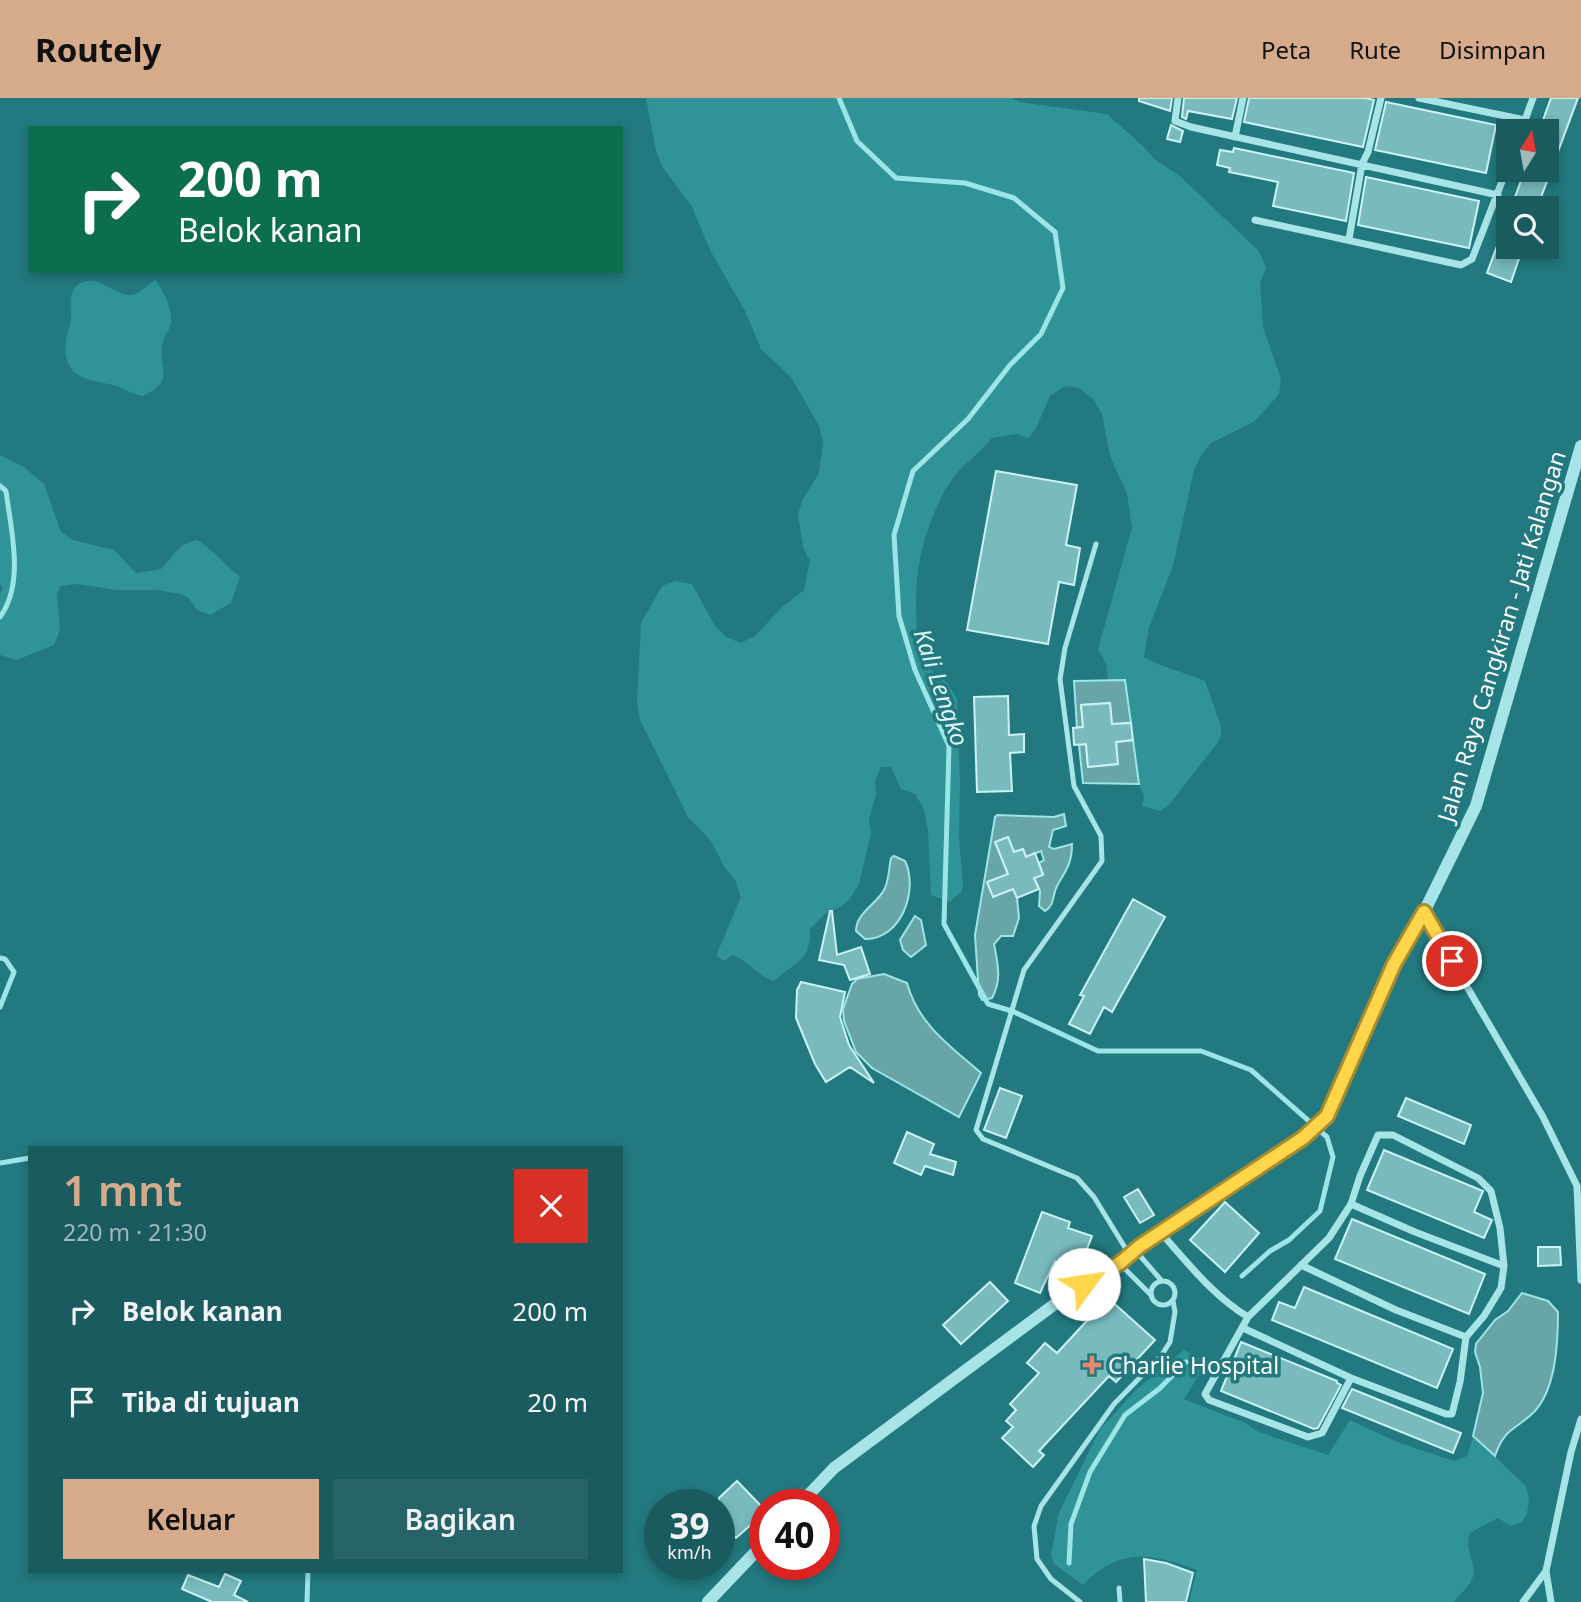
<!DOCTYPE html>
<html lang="id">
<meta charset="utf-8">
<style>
body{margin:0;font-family:"Noto Sans",sans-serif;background:#276468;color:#f1f3f6;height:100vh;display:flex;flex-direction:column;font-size:26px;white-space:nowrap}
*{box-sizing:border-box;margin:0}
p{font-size:23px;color:#9fb9bd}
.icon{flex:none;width:38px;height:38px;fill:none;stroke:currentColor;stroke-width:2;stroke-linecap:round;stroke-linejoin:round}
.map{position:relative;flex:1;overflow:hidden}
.sheet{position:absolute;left:28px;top:1048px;width:595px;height:427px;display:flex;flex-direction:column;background:#1a5b5f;border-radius:0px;box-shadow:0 4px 10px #0003}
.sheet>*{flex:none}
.hud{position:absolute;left:28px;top:28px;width:595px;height:147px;border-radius:0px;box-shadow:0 4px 10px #0003;background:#0b6e4f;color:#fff;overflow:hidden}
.needle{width:46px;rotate:11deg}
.tools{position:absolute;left:1496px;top:21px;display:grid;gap:14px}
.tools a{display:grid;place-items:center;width:63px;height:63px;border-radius:0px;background:#1a5b5f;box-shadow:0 4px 10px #0003;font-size:35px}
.speed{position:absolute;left:644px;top:1391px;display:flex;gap:14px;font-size:35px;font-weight:700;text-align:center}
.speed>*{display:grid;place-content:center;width:91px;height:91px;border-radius:50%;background:#1a5b5f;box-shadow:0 4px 10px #0003;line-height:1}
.speed small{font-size:18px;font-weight:400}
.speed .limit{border:10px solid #d22;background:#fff;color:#111}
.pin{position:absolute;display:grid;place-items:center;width:60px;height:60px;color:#fff;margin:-30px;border:4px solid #fff;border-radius:50%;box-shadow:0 2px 7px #0007}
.me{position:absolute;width:77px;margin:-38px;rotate:59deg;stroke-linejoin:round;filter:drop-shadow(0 0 5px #0008)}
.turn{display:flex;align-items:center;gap:24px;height:147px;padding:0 35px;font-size:32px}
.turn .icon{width:91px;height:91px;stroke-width:2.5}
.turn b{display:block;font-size:49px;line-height:60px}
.round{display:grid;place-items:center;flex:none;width:74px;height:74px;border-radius:0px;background:#276468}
.head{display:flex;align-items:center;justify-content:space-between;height:119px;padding:0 35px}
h1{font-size:42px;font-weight:600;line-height:52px;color:#d6ab8b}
.primary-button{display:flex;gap:14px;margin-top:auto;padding:14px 35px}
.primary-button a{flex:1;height:80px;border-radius:0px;background:#d6ab8b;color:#111;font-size:28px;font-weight:600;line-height:80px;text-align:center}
.primary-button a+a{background:#276468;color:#f1f3f6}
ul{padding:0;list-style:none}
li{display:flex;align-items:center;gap:21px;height:91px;padding:0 35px}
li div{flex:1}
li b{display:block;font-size:26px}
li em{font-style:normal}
header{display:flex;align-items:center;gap:42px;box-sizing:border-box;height:98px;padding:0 35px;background:#d6ab8b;color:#111}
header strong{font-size:33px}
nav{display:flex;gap:38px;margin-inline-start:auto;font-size:24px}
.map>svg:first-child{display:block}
.green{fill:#2f9398}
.water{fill:#68a5a8;stroke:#9be5e8;stroke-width:2}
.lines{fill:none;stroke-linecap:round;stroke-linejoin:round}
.stream{stroke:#9be5e8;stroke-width:5}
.building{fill:#78babe;stroke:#cbf3f5;stroke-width:2}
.service{stroke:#a7e4e7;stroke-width:5}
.minor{stroke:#a7e4e7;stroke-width:7}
.tertiary{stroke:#a7e4e7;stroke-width:12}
.route-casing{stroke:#a68a30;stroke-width:18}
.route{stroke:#ffd54a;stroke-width:12}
.poi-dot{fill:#f2866a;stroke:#22797f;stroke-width:2.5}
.labels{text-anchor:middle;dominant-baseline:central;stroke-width:7;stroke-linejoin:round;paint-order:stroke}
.street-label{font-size:23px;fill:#fff;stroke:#22797f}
.poi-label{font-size:23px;fill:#fff;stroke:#22797f;text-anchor:start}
.water-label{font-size:24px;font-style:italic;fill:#ddf6f7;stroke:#22797f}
</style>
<header>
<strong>Routely</strong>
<nav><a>Peta</a><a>Rute</a><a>Disimpan</a></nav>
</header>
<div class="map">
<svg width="1581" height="1504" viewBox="0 0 1581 1504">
<rect width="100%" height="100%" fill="#22797f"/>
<path class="green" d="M646,0h367l6,4 88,12 37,33 10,12 26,17 79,75 7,17 -6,15 3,44 18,52 -2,15 -24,27 -44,22 -10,12 -7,15 -21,96 -24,61 -5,30c19,11 40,15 61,24l16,45v9l-3,7 -49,63 -9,6 -18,-5 2,-10 -5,-12 -15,-104h-16l-2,-16 -8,-15 34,-121 -5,-34 -17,-38 -8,-42 -9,-15 -14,-11 -14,-2 -15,10 -14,32 -8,11 -10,-5 -26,4c-11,13 -23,22 -34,34 -11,12 -18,27 -24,42 -22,50 -20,95 -14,148l27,20 10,17 3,84 -1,55 4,48 -2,6 -11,10 -19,-7 -3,-64 -4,-22 -9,-15 -14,-5 -10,-22h-10l-6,14 1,14 -7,24 2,15 -12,50 -9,15 -8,7 -17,8 -15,15c1,32 -14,32 -36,52 -18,-6 -24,-20 -42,-26l-8,6 -8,-5 25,-59 -6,-17 -10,-12 -14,-27 -23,-24 -48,-97 -3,-16 4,-81 21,-37 14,-5 16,3 23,42 11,11 15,6 14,-7 26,-28 23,-18 6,-29 -7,-14 -5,-32 4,-14 17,-28 4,-31 -4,-16 -28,-49 -30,-28 -16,-38 -34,-59 -19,-45 -30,-41 -6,-15z
M156,182c7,13 19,30 14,46 -1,5 -6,10 -7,15 -7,26 15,39 -20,55 -11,-2 -20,-8 -30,-11 -29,-6 -51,-8 -47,-45 1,-7 4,-13 5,-21 1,-11 -4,-27 8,-35 18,-12 33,10 50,11 11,1 18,-12 27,-15z
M0,357l24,12 20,17 17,48 12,8 41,10 22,23 25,-4 21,-24 15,-5c16,9 28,25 43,37l-9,26 -21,12 -13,-5 -9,-13 -7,-3 -24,-4h-41l-39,-6 -16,2 -4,7 3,37 -6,15 -37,15 -17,-5v-61l3,-7 -3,-2z
M1184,1252l23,12 -23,37 61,24 14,9 69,23 22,-35 47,22 57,19 13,-5 6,-20 53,50 3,14 -2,14 -5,8 -11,4 -13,-8 -28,15c-7,18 9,32 2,46 -3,8 -13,16 -18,23h-265l8,-32c-46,-17 -77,-23 -114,15l-29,-21 -3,-10 8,-41 41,-84 36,-39z"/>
<path class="water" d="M1125,582l6,43 -19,1 -2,-21 -29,2 2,22 -6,1 -3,-47z
M1133,642l6,44 -56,-1 -4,-38 7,-1 2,23 29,-3 -1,-22z
M1064,716l2,12 -13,4 -4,17 5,2 18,-5c0,20 -6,26 -15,42 -5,10 -2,19 -12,25l-6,-5 1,-15 -6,-13 9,-4 -4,-11 5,-3 -3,-9 -15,6 -3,-8 -9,3 -6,-15 -12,5 21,56 2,20 -6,18h-12l-7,8c4,20 8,36 -2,54l-10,2 -3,-5 -4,-60 20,-118 2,-2 57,2z
M894,758l11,5c14,29 -4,79 -40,78l-9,-8c0,-19 22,-27 29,-43 4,-9 4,-20 6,-30z
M915,818l6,4 5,25 -15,12 -8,-7 -3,-10z
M884,876l23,9c11,41 43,63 74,90l-22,44 -87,-49 -16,-16 -12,-31 -1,-12 9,-25 5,-5z
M1522,1195l26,8 10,11c0,31 -2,77 -24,100 -18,18 -30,16 -39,44l-22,-20 10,-43 -3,-26 -5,-15 1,-8 19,-24 13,-9z"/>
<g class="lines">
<path class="stream" d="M839,0l18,43 39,37 69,5 49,15 41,34 8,56 -22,46 -31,31 -42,54 -55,52 -19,64 5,81 16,54 34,76 -5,178 44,80 24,7 86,40h103l50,19 76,67 6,20 -13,54 -31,29 -19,11 -28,25
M0,388l6,5c5,39 19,92 -6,126
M0,860l5,1 9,13 -14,35
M0,1065l30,-5
M1069,1465l2,-39 19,-52 35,-57 34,-26 27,-27
M307,1504l1,-30"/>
</g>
<path class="building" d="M1139,0h33l-2,13 -31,-10z
M1184,0h53l-5,21 -44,-8 -2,8 -4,-2z
M1249,0h117l8,2 -11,47 -119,-25z
M1551,0h27l-41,110h-26l14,-38h22v-39h-8z
M1386,4l110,23 -10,48 -111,-23z
M1171,27l12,6 -3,11 -13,-3z
M1234,50l120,25 -8,48 -73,-15 5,-24 -49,-10 1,-4 -13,-3 3,-15 13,2z
M1366,79l113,24 -10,47 -111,-23z
M1507,121l1,28h15l-12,35 -24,-9z
M996,373l81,14 -11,60 14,3 -6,37 -15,-3 -11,62 -81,-14z
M1008,598l1,39 15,-1v18l-14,1 2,38 -35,1 -3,-95z
M1110,605l2,21 19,-1 2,17 -17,2 2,22 -30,3 -2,-23 -12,1 -1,-17 10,-1 -2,-22z
M1008,739l6,15 9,-3 3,8 9,-4 8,22 -9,3 5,11 -22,9 -4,-9 -20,8 -6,-15 21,-8 -13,-32z
M1133,801l32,18 -53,95 -8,-5 -14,27 -21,-10 15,-28 -4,-1z
M830,813h2l5,44 24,-8 9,27 -20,6 -6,-15 -25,-5z
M801,884l44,10 -5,25 9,28 25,38 -24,-16 -24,15 -11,-18 -19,-46 1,-28z
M1000,990l22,8 -16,42 -22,-8z
M1406,1000l65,27 -7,19 -66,-28z
M907,1034l27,12 -4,10 26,8 -3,13 -28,-9 -4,9 -27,-12z
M1384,1052l99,41 -9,21 18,8 -8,18 -117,-48z
M1138,1091l16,26 -14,8 -16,-26z
M1225,1104l34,31 -34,39 -35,-32z
M1042,1114l28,10 -2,6 24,8 -7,18 -14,19 -16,-12 -15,32 -25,-10z
M1352,1121l133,55 -16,40 -134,-55z
M1538,1149h22l1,18 -23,1z
M990,1184l18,19 -47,43 -18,-19z
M1304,1189l149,62 -16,39 -165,-68 7,-18 16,6z
M1108,1200l47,42 -39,42 -7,-6 -70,75 5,4 -11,12 -31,-29 11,-11 -7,-6 10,-11 -6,-6 29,-31 -12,-10 18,-20 12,10z
M1241,1244l96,39v2l4,2 -23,43 -4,1 -93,-38z
M1352,1291l109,44 -8,20 -111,-45z
M737,1383l28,29v23l-12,-10 -17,15 -17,-17v-23z
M1144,1461l22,4 27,10 -7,29h-40z
M225,1476l16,7 -7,14 14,7h-36l-30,-13 6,-14 31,12z"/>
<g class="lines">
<path class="service" d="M1096,446l-31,104 -5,31 14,107 27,50 1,25 -78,109 -48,160 7,9 94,39 17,19 35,57
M1135,1152l26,30
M1121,1167l30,30
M1151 1195a12 12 0 1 1 24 0a12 12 0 1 1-24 0Z
M1119,1490l1,14
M1080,1504l-29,-23 -14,-20 -3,-33 7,-20 73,-102 47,-48 9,-14 5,-30 -2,-11"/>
<path class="minor" d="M1178,0l-3,23 16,6 307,68
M1419,0l106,22
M1521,33l12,-33
M1235,39l8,-39
M1255,122l206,45 11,-6 36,-93
M1349,141l13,-75 6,-12 13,-54
M1424,815l119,204 34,69 4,94
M1351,1106l64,28 89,34
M1161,1135c27,30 52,63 87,84
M1301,1167l95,45 70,27
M1243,1230l108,50 95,36h6l8,-32 6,-45 18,-21 17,-28 3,-22 -4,-38 -9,-37 -13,-13 -85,-43h-15l-18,41 -9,28 -22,34 -81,79 -43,77 4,6 99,37 14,-4 29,-55
M1546,1473l5,31
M1523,1504l23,-31 25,-119 10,-33"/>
<path class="tertiary" d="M799,1407l35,-37 233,-173 53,-32 20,-17 163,-108 24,-22 67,-152 30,-52 52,-106 105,-360
M708,1504l57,-60"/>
</g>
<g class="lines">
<defs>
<path id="route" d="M1084,1186l36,-21 20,-17 163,-108 24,-22 67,-152 30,-52 28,49"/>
</defs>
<use href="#route" class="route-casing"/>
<use href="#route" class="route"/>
</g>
<path class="poi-dot" d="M1088.5 1256.5h7v7h7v7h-7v7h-7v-7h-7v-7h7z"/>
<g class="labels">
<g class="street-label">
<text transform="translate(1501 538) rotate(-73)">Jalan Raya Cangkiran - Jati Kalangan</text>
</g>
<g class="poi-label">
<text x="1108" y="1267">Charlie Hospital</text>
</g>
<g class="water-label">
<text transform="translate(942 589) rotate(71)">Kali Lengko</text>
</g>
</g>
</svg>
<div class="tools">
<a><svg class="needle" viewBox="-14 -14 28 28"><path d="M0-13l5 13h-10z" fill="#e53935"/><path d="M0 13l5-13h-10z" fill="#9fb9bd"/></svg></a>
<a><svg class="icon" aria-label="search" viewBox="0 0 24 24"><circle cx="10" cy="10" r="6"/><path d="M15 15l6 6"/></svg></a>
</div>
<div class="speed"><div>39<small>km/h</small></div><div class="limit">40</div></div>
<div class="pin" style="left:1452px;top:863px;background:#d93025"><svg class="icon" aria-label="arrive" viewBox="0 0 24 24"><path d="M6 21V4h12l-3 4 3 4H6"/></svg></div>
<svg class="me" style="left:1084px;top:1186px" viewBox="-20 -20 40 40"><circle r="19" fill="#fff"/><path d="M0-13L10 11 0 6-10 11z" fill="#ffd54a"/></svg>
<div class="hud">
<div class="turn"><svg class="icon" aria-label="right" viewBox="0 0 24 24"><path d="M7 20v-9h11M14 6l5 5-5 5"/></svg><div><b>200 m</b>Belok kanan</div></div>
</div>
<section class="sheet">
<div class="head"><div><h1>1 mnt</h1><p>220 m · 21:30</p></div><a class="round" style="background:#d93025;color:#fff"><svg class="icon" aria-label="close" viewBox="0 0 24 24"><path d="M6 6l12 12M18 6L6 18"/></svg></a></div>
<ul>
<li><svg class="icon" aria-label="right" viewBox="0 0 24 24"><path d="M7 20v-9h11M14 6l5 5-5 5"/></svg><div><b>Belok kanan</b></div><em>200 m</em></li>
<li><svg class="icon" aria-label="arrive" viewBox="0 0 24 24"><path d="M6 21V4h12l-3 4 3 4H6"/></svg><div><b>Tiba di tujuan</b></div><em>20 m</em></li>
</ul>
<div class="primary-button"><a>Keluar</a><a>Bagikan</a></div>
</section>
</div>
